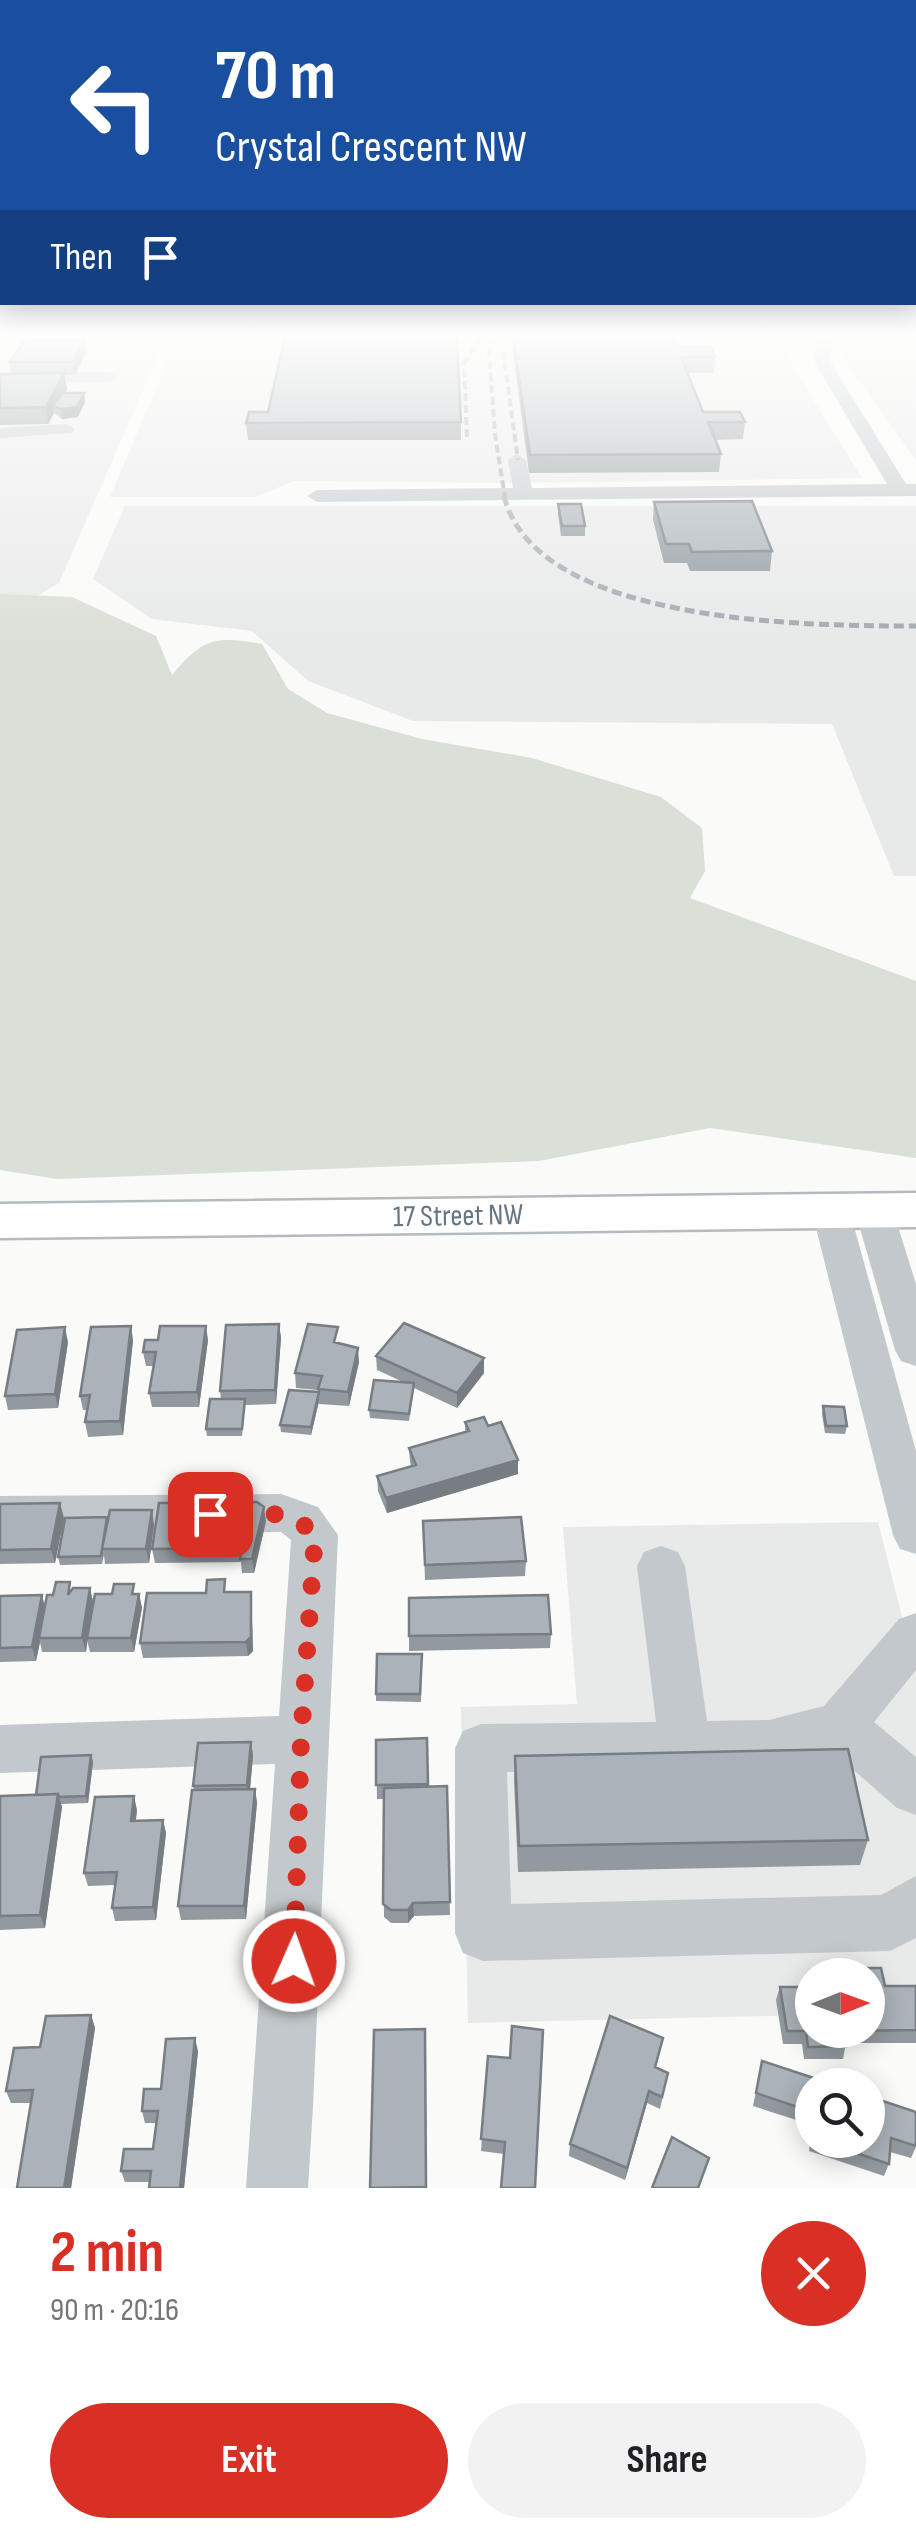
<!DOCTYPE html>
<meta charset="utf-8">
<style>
body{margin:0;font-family:"Sofia Sans Condensed",sans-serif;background:#f2f2f2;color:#202124;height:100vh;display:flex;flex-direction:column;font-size:38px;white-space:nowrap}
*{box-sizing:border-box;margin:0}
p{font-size:32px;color:#757577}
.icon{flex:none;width:55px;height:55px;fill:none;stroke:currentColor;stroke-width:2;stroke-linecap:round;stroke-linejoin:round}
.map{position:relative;height:2188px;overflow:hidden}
.drawer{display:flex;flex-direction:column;background:#fff;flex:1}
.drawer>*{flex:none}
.guide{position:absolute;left:0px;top:0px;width:918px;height:305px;box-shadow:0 5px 25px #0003;background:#1a4fa0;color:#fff;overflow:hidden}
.needle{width:65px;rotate:89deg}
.buttons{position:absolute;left:795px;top:1958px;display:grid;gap:20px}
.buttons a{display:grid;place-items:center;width:90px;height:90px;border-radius:50%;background:#fff;box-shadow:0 5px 25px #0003;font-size:50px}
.pin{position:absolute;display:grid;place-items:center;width:85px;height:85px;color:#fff;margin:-42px;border-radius:20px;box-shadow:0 5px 15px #0006}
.me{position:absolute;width:110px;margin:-55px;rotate:2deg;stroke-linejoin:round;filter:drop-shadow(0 0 8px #0008)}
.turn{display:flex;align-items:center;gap:35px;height:210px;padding:0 50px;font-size:45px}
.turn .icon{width:130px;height:130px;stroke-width:2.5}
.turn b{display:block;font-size:70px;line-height:85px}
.then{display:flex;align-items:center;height:95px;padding:0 50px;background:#0003;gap:20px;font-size:38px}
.round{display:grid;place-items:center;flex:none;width:105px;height:105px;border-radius:52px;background:#f2f2f2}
.head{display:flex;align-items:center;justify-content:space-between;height:170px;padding:0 50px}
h1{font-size:60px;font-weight:700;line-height:75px;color:#d93025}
.action{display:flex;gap:20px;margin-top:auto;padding:20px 50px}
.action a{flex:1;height:115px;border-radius:60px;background:#d93025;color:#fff;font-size:40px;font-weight:700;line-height:115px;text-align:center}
.action a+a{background:#f2f2f2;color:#202124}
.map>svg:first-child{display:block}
.built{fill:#e8e9e9}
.green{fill:#dadfd7}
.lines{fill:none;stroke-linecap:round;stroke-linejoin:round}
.major-casing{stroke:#b5babe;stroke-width:5}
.minor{fill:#c3c8cc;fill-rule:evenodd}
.major{fill:#fff;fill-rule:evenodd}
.rail-far1{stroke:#a2aab0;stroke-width:4;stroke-dasharray:8 4;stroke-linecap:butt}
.rail{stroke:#a2aab0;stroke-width:5;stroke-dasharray:10 5;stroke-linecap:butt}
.wall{fill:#929a9f}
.shaded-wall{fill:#777d82}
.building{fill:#aab3b9;stroke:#777d82;stroke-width:2.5}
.route{stroke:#d93025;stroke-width:18;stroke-dasharray:0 32.4}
.labels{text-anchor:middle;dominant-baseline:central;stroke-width:10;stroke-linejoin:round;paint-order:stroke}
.street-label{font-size:30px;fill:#657683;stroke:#fff}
</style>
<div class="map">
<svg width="916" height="2188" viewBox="0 0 916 2188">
<rect width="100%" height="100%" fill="#fafaf8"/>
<path class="built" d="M0,337h166l-107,246 -59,35z
M178,337h607l5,25 72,116 -350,5 -218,-2 -39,16h-145z
M847,337h69v123l-72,-100z
M125,506h791v370h-22l-62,-152 -419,-3 -105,-40 -56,-50 -100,-12 -59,-40z
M878,1522l38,150v341l-48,-38h-56v40l-344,8 -7,-316 116,-3 -14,-177z"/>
<path class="green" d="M0,594l72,3 84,39 16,39c30,-36 42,-40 90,-31l26,45 39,24 95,26 110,19 129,39 41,31 3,43 -15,27 226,83v177l-206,-30 -171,33 -482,18 -57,-9z"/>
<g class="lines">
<defs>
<path id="major" d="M916,1193v34l-916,11v-34z"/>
</defs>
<use href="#major" class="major-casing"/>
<path class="minor" d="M816,337h16l-1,26 75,121h10v12l-599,6 -10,-6 10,-6 196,-2 -5,-28 9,-6 9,6 6,28 355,-4 -72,-121z
M0,372h109l8,5 -8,5h-109z
M66,424l9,5 -3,4 -72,5v-10z
M874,1198l13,4 6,9 23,73v82l-15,-5 -6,-11 -40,-139 6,-9z
M831,1199l13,4 6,9 66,239v103l-16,-5 -7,-14 -81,-323 6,-9z
M281,1494l37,13 20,28 -25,571 -5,82h-62l29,-424 -275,9v-48l279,-9 12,-176 -10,-8 -281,2v-38z
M661,1546l17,6 7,14 22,155 62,-1 55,-14 75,-87 17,-6v57l-42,52 42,35v58l-19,-7 -65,-57 -63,17 -262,4 4,132 370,-9 35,-19v62l-26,13 -407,10 -20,-8 -8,-20v-185l8,-17 18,-7 175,-2 -19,-156 7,-14z"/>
<use href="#major" class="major"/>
<path class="rail-far1" d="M488,337l7,97 10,64
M503,351l15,109
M467,437l-3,-73 16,-27"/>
<path class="rail" d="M504,496c32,129 307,130 412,130"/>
</g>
<path class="wall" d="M511,337h162l4,10 38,10 -1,16h-27l16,39 42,10 -2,17 -28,1 6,14 -2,18 -190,1z
M86,352l-11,23h-11l3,15 -2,3h19l1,9 -7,15 -16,2 -8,-6 -6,11 -48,1v-51h11l-1,-12z
M461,422v18h-213l-2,-17z
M654,502l118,49 -2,20h-80l-3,-8h-23l-11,-43z
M558,504l27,22v10h-24l-3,-22z
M279,1324l2,14 -5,66 -31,1 -3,31h-35l-1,-7 15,-30 -1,-8z
M133,1340l-10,95 -35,2 -3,-15 2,-12h-4l-3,-14z
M208,1340l-9,67h-47l-3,-14 5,-27h-8l-3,-14z
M339,1341l-1,2 21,19 -10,44 -30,-2v-3l-8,34 -30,-3 -1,-7 38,-33v-2l-22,-2 -1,-15z
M68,1342l-10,66 -50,2 -3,-14z
M376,1356l108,2v15l-27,35 -43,-20 -5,33 -39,-3 -1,-8 34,-28 -26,-12z
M823,1406l24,20 -2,8 -20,-1 -3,-19z
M465,1422l23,4 30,34v14l-131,39 -9,-22 -1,-15 34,-10 -1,-4 -1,-14 56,-16z
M0,1504l64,14 -9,45 -55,1z
M108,1521l46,4 -5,38 -44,1 -1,-9 -2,9 -42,1 -2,-8z
M266,1521l-12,52h-12l-1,-11 -86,1 -3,-14z
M423,1521l103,40 -1,15 -100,4z
M90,1588l3,14 46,-8 3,14 -8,44h-44l-3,-12 -1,12h-44l-2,-10 -4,19 -36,1v-66l42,-1 3,12 8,-12 19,-6z
M227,1592h24l2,59 -5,5 -105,2 -3,-15z
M409,1598l142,36 -1,14 -141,3z
M422,1654l-1,48 -45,-1v-7z
M427,1738l1,48h19l3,129 -36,1 -6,7h-17l-7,-6 -1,-118h-6l-1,-59z
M251,1742l2,14 -3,34 5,-1 2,14 -11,116 -65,1 -3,-14 16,-116 -1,-4z
M91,1755l2,7 -5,41 -27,1 1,3 -17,121 -45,2v-134l36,-1z
M515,1756l353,84 -8,25 -342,7 -4,-91z
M137,1810l-1,10h27l3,13 -10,87 -41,1 -3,-13 3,-23 -27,1 -4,-13z
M841,1968h40l4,18h31v57h-70l-3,16h-39l-2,-15h-19l-7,-44 4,-13h32v43h56v-55h-29z
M91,2015l4,13 -24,160h-54l14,-85h-20l-5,-12 34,-44z
M663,2038l-7,30 12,5 -8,36 -13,-6 -22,77 -56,-24 1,-12z
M198,2051l-14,137h-35v-6h-24l-4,-11 32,-22 3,-26h-11l-3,-12z
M488,2056l47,132 -31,-34 -23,-3z
M762,2061l50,24v40l-59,-19z
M916,2112v35l-5,11 -21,-6 -1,12 -5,12 -75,-25 3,-24v13h56z"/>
<path class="shaded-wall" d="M85,339l1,13 -11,23 -2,-13z
M64,373l3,17 -10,17 -4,-2 1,8 -6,11 -2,-17z
M84,393l1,9 -7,15 -16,2 -1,-10z
M279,1324l2,14 -5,66 -1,-14z
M131,1326l2,14 -10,95 -3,-14z
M206,1326l2,14 -9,67 -2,-15z
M65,1327l3,15 -10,66 -3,-14z
M358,1348l1,14 -10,44 -1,-14z
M484,1358v15l-27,35v-15z
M319,1394v7l-8,34v-8z
M518,1460v14l-131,39 -1,-15z
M60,1503l4,15 -9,45 -4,-14z
M264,1507l2,14 -12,52 -2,-14z
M152,1510l2,15 -5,38 -3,-14z
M90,1588l3,14 -7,50 -4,-14z
M251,1592l2,59 -5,5 -2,-14z
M139,1594l3,14 -8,44 -3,-14z
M42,1595l3,15 -6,28 1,4 -4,19 -4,-14z
M251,1742l2,14 -4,43 -2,-14z
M91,1755l2,7 -5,41 -2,-7z
M255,1789l2,14 -11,116 -2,-13z
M58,1794l4,13 -17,121 -5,-13z
M134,1796l3,14 -3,24 -3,-13z
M163,1820l3,13 -10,87 -3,-13z
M413,1903l1,13 -6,7v-13z
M91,2015l4,13 -24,160h-7z
M195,2038l3,13 -14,137h-4z
M649,2091l-2,12 -22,77 2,-12z"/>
<path class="building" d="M285,337h172l4,85 -215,1 3,-11h19z
M513,337h160l4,10h34l4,10h-34l22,55h37l5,10h-37l13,32 -191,1z
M85,339l-12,23h-63l14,-21z
M64,373l-18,34 -46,1v-34z
M63,393h21l-7,14 -16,2 -8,-4z
M752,501l20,50 -80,1 -3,-8h-23l-12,-42z
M558,504h23l4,22h-23z
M404,1323l80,35 -27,35 -81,-37z
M279,1324l-4,66 -55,1 6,-66z
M308,1324l30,3 -4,15 24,6 -10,44 -30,-3 4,-13 -27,-3z
M131,1326l-11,95 -35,1 5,-27 -10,1 11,-69z
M160,1326h46l-9,66 -48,1 7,-41h-13l2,-12h13z
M65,1327l-10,67 -50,2 12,-66z
M374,1380l40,3 -5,31 -40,-4z
M289,1390l30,2 -8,35 -31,-2z
M210,1399h35l-3,30h-36z
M823,1406l21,1 3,19h-21z
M484,1417l4,9 13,-4 17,38 -132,38 -9,-22 39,-11 -7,-17 60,-17 -4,-9z
M257,1502l7,5 -12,52h-12l2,-11 -90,1 7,-46z
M60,1503l-9,46 -51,1v-46z
M110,1510h42l-6,39h-44z
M107,1517l-6,39 -43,1 7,-39z
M521,1517l5,44 -101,4 -2,-44z
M225,1579l-1,13h27v45l-5,5 -106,1 7,-50h59l1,-13z
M56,1582h14l-2,13 5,-7h17l-8,50h-43l8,-43h6z
M114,1584h20l-2,10h7l-8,44h-44l8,-44h17z
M42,1595l-10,52 -32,1v-52z
M548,1595l3,39 -142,2v-38z
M377,1654h45l-2,40h-44z
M427,1738l1,46 -52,1v-45z
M251,1742l-4,43 -54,1 5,-43z
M848,1749l20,91 -349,6 -4,-90z
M91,1755l-5,41 -27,1 -1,-3 -22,1 5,-38z
M447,1786l3,116 -37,1 -5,7h-17l-8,-6 1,-116z
M255,1789l-11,117h-66l14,-116z
M58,1794l-18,121 -40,1v-120z
M134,1796l-3,25 32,-1 -10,87 -41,1 5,-36 -33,1 11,-76z
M841,1968h40l4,18h31v44l-72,1 3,15 -39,1 -2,-16h-19l-7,-44h32v43h56v-55h-26z
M91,2015l-27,173h-47l16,-98 -27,1 8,-43 26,-1 6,-31z
M610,2016l53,22 -8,29 13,6 -6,24 -13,-6 -22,77 -57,-24z
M512,2026l31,4 -8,158h-34l4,-46 -24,-3 7,-83 22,2z
M425,2029l1,158 -56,1 4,-158z
M195,2038l-15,150h-31l2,-17h-30l3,-22h29l5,-38h-16l2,-22h17l5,-50z
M762,2061l73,24h-23v27l-56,-19z
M868,2096l48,16v34l-25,-8 -2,26 -72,-24h51z
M672,2137l37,21 -11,30h-46z"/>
<linearGradient id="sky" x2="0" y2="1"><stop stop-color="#96bcdc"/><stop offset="0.52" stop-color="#fdfdfc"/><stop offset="1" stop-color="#fdfdfc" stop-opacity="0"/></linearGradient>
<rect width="916" height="643" fill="url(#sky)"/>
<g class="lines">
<path class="route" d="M210,1514c38,0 78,-9 105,21l-14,204 -7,222"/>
</g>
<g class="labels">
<g class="street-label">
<text transform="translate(458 1216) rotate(-1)">17 Street NW</text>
</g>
</g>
</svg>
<div class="buttons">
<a><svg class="needle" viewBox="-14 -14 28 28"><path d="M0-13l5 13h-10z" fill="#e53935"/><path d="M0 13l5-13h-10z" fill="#757577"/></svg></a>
<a><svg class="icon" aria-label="search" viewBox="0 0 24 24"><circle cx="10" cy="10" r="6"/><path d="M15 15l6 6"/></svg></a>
</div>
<div class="pin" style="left:210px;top:1514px;background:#d93025"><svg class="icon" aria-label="arrive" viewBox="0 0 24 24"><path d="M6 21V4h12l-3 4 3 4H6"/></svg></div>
<svg class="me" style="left:294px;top:1961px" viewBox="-20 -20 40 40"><circle r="17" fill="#d93025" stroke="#fff" stroke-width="3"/><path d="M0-11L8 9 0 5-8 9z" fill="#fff"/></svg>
<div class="guide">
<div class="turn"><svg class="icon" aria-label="left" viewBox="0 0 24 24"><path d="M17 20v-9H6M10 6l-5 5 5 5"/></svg><div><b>70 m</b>Crystal Crescent NW</div></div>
<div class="then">Then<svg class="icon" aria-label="arrive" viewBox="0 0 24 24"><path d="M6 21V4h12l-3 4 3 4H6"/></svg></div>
</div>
</div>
<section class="drawer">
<div class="head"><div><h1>2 min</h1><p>90 m · 20:16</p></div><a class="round" style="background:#d93025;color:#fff"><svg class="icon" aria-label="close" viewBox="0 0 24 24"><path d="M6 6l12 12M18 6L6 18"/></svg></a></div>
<div class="action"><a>Exit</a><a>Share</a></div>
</section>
